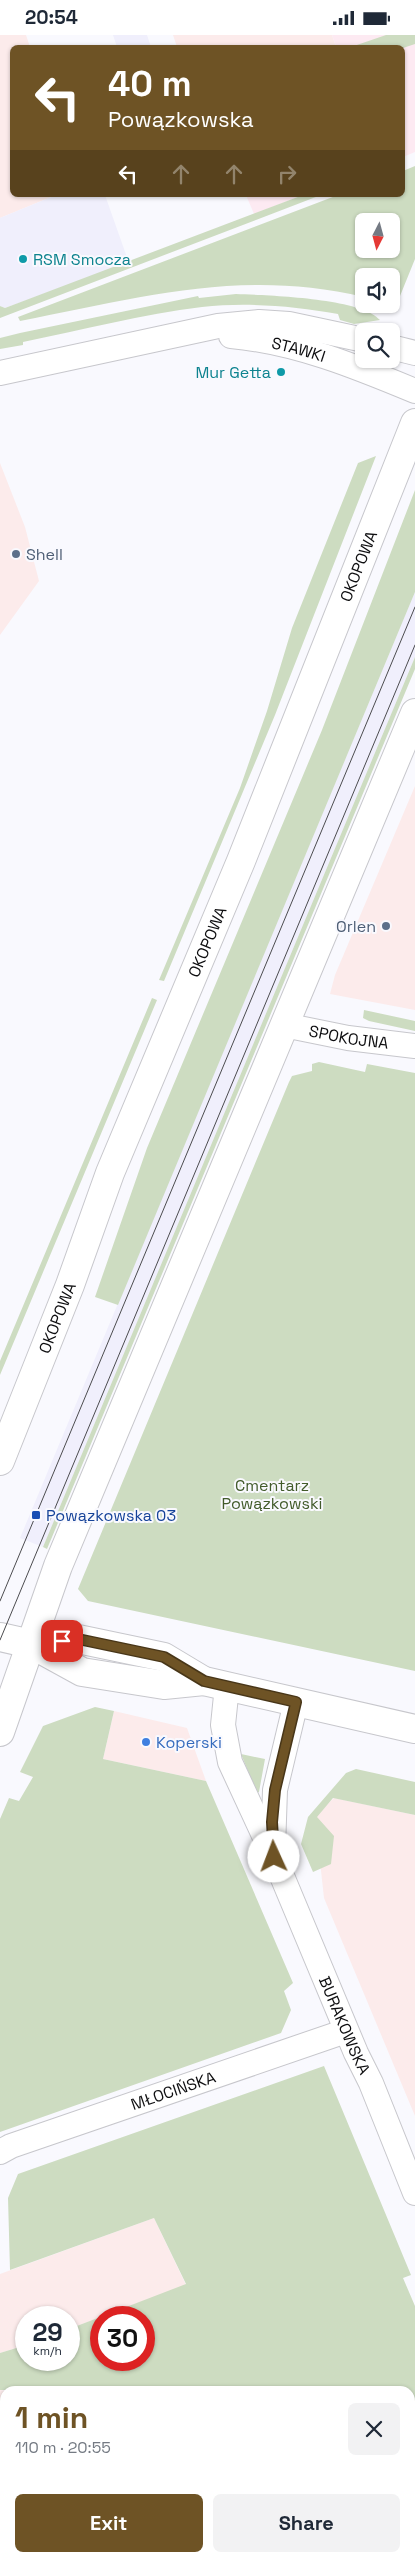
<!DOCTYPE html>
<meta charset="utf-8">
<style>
body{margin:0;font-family:"Space Grotesk",sans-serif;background:#f2f2f3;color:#1f2937;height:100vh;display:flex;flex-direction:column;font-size:19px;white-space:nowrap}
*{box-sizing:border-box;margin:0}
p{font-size:16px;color:#747a83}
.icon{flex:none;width:28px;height:28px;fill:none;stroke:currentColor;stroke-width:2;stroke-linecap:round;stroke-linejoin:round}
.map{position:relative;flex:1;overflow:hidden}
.side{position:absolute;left:0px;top:2351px;width:415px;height:176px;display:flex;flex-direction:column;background:#fff;border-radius:15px 15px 0 0;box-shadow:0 1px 4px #0004}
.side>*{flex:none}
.top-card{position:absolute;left:10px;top:10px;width:395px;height:152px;border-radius:8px;box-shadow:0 1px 4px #0004;background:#6e5325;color:#fff;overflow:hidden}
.needle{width:32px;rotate:186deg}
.tools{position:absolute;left:355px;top:178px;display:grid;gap:10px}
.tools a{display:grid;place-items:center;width:45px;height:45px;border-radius:8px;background:#fff;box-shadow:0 1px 4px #0004;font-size:25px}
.speed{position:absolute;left:15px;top:2271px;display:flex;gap:10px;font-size:25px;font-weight:700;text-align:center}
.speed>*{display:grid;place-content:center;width:65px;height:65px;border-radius:50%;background:#fff;box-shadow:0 1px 4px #0004;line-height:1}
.speed small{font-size:12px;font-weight:400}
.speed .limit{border:8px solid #d22;background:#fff;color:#111}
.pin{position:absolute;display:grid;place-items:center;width:42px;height:42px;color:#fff;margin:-21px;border-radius:10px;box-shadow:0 2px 8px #0006}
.me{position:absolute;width:55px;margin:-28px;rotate:358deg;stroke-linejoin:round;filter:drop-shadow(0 0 4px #0008)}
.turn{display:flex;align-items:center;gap:18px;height:105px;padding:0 15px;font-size:22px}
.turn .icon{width:65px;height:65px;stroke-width:2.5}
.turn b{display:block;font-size:35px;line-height:42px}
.lanes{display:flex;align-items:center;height:48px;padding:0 15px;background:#0003;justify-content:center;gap:25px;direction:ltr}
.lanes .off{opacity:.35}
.round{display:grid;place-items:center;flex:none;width:52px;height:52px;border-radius:8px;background:#f2f2f3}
.summary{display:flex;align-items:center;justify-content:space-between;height:85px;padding:0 15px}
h1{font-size:30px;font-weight:700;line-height:38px;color:#6e5325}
.primary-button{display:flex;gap:10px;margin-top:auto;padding:10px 15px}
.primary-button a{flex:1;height:58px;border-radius:8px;background:#6e5325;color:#fff;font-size:20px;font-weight:700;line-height:58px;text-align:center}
.primary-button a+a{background:#f2f2f3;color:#1f2937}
.status{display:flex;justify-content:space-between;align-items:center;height:35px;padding:0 25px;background:#fff;direction:ltr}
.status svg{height:14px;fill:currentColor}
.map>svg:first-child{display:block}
.commercial{fill:#fcebeb}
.built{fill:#f0effc}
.education{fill:#fdeaf2}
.green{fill:#cddcc1;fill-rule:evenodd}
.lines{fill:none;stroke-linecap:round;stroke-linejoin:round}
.minor-casing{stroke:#c7c7cc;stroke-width:26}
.major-casing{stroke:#c7c7cc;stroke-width:30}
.minor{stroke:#fff;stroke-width:24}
.major{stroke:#fff;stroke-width:28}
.tram{stroke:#4c4c4f;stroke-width:1}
.route-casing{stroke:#483618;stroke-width:12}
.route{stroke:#6e5325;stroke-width:9}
.culture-dot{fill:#0f9aa8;stroke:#f9f9fe;stroke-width:2}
.service-dot{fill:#5c6f8a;stroke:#f9f9fe;stroke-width:2}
.transit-dot{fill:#1a4fb4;stroke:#f9f9fe;stroke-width:2}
.shop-dot{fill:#3f7fe0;stroke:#f9f9fe;stroke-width:2}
.labels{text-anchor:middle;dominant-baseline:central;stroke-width:4;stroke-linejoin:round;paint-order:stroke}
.culture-label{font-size:16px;fill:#0d838f;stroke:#f9f9fe;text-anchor:start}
.street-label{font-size:16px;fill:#0e0e10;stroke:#f9f9fe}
.service-label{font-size:16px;fill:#4e5e75;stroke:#f9f9fe;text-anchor:start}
.park-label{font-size:16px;fill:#425b2b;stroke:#f9f9fe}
.transit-label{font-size:16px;fill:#164399;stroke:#f9f9fe;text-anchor:start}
.shop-label{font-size:16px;fill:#366cbe;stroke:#f9f9fe;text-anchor:start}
</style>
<div class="status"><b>20:54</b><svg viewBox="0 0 49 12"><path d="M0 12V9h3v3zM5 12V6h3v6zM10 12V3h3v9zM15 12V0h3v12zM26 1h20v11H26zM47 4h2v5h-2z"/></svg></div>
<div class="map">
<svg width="415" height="2527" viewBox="0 0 415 2527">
<rect width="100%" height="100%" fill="#f9f9fe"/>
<path class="commercial" d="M0,0h26l4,12h-18v148h44l-56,23z
M173,0h159l4,12h-159z
M0,428l25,64 14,54 -39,54z
M415,751v224l-85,-16 5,-19z
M114,1676l73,17 19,53 -103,-22z
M334,1763l81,17v301l-91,-218 -9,-82z
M154,2183l32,67 -117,44v-12h-43v28l-26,8v-79z
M0,2355l8,1h-3v166h405v-90l5,1v94h-415z"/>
<path class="built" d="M113,0h34l4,12h-34z
M56,160h49l24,68 -124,45 -5,-2v-88z
M415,557v65l-372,890 -23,-9z"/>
<path class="education" d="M332,0h83v117l-12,5 -1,-110h-66z
M246,160h57l-49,19z"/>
<path class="green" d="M386,0h29v9l-12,4 -52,-1z
M415,131v93l-15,37 -8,6 -1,-26h-27v21c-123,-29 -225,1 -344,24l-2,-4 320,-122h64l1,-24zM364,186h27v28h-27z
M303,160h18l-321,123v-12l5,2z
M236,259c30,1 126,4 144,26l-26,4 -14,-4 -2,-6c-44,-8 -91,-12 -136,-7 -59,7 -120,23 -179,35v3l-23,4v-11l20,-5 178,-37 1,2z
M376,421l-101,259 -111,266 -5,-1 81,-192 27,-77 25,-83 66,-165z
M415,455v102l-297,713 -23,-8 52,-149 175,-418z
M415,622v12l-368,880 -4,-2z
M152,963l5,2 -157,375v-14z
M364,975l51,11v10l-46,-10 -6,-3z
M319,1027l46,10 2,-8 48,9v598l-327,-70 -10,-12 211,-507 3,-6 20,-5v-7z
M95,1672l19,4 -11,48 103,22 87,202 -9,8 7,19 -10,23 -281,99v-313l9,-21 10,3 14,-24 -13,-5 23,-46z
M241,1719l24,5 -6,33 -2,1z
M356,1734l59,13v33l-82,-17 -16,19 17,19 -3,28 -18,8 -12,-28 7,-27 38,-44z
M324,2031l87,209 -8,3 12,28v162l-5,-1v-76l-410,-1v-37l26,-8v15h43v-31l117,-45 -32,-66 -144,52 -2,-72 10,-24zM101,2282h43v43h-43z"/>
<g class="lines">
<defs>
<g id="minor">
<path id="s1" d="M231,301c65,6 124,30 184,55"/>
<path d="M391,312l24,6"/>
<path d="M0,338l218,-47 41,-4 30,2 75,16"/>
<path id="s2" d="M284,990l64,13 67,8"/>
<path id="s3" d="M227,1651l-4,39 7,37 44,95 82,196 15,30 44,110"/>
<path d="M273,1813l2,-58 21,-88"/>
<path id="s4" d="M0,2117l11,-6 335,-115"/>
</g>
<g id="major">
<path id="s5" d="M0,1426l70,-176 40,-112 131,-312 174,-438"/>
<path d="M0,1602l31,7 51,28 82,13 40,-4"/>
<path d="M31,1609l47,-5 86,18 40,24 211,48"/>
<path d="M0,1697l58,-166 357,-853"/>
</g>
</defs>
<use href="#minor" class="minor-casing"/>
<use href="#major" class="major-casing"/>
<use href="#minor" class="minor"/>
<use href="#major" class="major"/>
<path class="tram" d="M0,1566l415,-994
M0,1605l415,-995"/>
</g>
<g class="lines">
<defs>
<path id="route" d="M62,1606l16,-2 86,18 40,24 92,21 -21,88 -3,32 2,35"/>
</defs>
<use href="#route" class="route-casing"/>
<use href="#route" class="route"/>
</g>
<g class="culture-dot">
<circle cx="23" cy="224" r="5"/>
<circle cx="281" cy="337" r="5"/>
</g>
<g class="service-dot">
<circle cx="16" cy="519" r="5"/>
<circle cx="386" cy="891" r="5"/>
</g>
<rect class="transit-dot" x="31" y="1475" width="10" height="10" rx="2.5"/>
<circle class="shop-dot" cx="146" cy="1707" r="5"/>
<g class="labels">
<g class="culture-label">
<text x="33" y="224">RSM Smocza</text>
<text x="271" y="337" text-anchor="end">Mur Getta</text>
</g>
<g class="street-label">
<text stroke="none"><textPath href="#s1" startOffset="69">STAWKI</textPath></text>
<text stroke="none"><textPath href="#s5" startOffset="964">OKOPOWA</textPath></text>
<text stroke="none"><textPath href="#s5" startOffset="559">OKOPOWA</textPath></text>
<text stroke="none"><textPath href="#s2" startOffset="66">SPOKOJNA</textPath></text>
<text stroke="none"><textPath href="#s5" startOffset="154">OKOPOWA</textPath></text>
<text stroke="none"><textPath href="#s3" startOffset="364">BURAKOWSKA</textPath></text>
<text stroke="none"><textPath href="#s4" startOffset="184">MŁOCIŃSKA</textPath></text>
</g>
<g class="service-label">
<text x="26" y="519">Shell</text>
<text x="376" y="891" text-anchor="end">Orlen</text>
</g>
<g class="park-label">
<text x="272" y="1450">Cmentarz<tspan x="272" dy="18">Powązkowski</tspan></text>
</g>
<g class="transit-label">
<text x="46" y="1480">Powązkowska 03</text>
</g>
<g class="shop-label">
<text x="156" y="1707">Koperski</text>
</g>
</g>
</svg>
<div class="tools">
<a><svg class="needle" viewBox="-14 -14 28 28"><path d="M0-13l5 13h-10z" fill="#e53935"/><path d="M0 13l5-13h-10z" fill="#747a83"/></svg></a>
<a><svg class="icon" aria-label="sound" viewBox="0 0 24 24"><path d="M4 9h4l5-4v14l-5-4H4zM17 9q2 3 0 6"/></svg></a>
<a><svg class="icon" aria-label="search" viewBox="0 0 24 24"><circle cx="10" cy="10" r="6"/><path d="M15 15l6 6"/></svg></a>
</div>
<div class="speed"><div>29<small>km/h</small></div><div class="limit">30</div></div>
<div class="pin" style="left:62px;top:1606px;background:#d93025"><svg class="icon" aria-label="arrive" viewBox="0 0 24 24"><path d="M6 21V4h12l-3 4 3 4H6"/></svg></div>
<svg class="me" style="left:274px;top:1822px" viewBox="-20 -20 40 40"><circle r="19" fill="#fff"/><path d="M0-13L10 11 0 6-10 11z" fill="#6e5325"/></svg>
<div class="top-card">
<div class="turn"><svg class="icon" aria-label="left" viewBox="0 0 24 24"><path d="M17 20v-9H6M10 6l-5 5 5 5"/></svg><div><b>40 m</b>Powązkowska</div></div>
<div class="lanes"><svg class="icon" aria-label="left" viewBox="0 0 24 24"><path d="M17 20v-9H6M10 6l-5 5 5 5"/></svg><svg class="icon off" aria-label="ahead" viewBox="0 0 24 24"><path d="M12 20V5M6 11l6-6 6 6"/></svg><svg class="icon off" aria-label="ahead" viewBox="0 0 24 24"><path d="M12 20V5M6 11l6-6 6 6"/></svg><svg class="icon off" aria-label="right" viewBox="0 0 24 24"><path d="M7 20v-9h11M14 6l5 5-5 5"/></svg></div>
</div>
<section class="side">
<div class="summary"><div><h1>1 min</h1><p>110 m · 20:55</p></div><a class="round"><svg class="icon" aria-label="close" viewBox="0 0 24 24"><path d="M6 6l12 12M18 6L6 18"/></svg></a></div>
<div class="primary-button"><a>Exit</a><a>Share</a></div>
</section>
</div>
